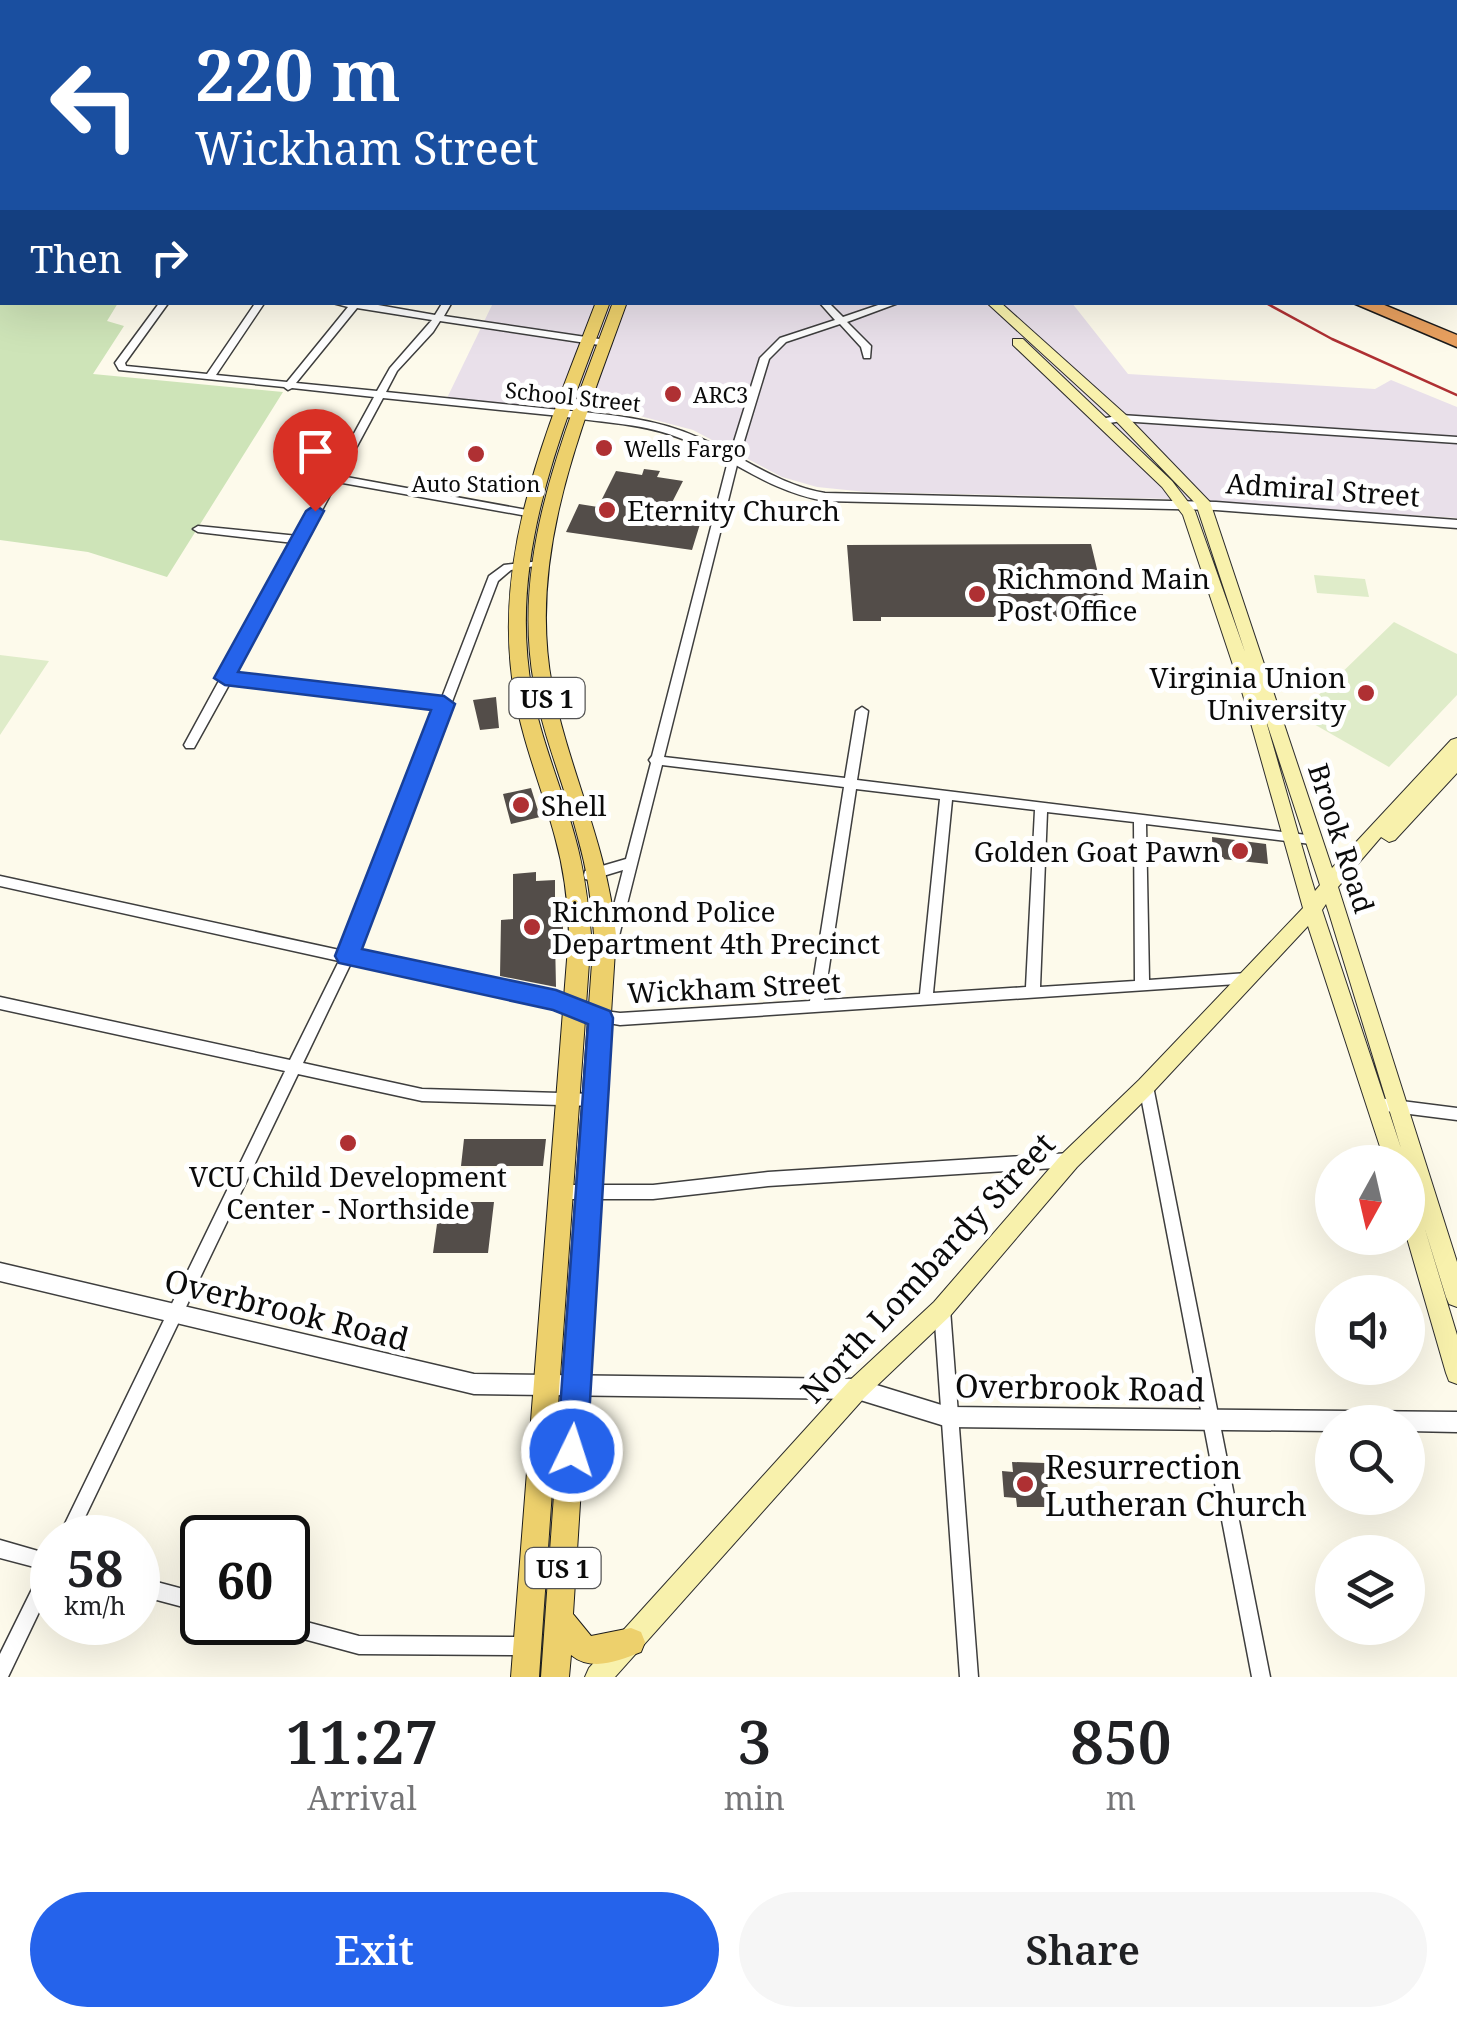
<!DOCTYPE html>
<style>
body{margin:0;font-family:"Noto Serif",serif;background:#f6f6f6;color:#202124;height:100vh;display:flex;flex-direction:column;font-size:38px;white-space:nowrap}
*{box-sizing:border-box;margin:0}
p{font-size:32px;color:#757577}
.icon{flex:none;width:55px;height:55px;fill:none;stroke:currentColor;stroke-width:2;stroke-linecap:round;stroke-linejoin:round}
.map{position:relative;height:1677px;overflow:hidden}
.sheet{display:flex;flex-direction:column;background:#fff;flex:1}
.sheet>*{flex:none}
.banner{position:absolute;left:0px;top:0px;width:1458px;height:305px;box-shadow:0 10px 40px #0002;background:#1a4fa0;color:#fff;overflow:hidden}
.needle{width:65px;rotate:188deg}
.buttons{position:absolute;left:1315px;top:1145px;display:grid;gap:20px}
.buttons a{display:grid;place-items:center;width:110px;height:110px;border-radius:50%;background:#fff;box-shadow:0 10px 40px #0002;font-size:50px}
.speed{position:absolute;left:30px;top:1515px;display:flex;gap:20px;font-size:50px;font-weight:700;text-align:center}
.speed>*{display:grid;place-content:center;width:130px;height:130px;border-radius:50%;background:#fff;box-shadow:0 10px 40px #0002;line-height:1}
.speed small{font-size:25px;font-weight:400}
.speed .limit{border:5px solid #111;border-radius:15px;background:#fff;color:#111}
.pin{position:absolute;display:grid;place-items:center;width:85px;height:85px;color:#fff;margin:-102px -42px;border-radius:50% 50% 50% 0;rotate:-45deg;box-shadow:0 0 10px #0007}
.pin .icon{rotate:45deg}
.me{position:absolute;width:110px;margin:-55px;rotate:4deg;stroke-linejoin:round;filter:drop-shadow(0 0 8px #0008)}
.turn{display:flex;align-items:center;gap:35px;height:210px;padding:0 30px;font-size:45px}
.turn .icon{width:130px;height:130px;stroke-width:2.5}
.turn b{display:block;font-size:70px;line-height:85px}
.then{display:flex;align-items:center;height:95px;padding:0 30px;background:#0003;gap:20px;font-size:38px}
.eta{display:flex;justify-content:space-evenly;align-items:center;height:170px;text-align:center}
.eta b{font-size:60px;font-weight:600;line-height:70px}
.action{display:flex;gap:20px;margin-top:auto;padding:20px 30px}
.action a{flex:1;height:115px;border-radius:60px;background:#2563eb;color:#fff;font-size:40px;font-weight:600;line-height:115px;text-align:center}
.action a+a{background:#f6f6f6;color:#202124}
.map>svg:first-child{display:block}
.industrial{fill:#e9e0ea}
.green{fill:#cee4b8}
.pitch{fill:#dfecc9}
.building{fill:#534d49}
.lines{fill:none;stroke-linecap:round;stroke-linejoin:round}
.minor-casing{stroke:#3e3e3e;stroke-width:3}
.tertiary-casing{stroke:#3e3e3e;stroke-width:3}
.secondary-casing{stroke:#2d2d2d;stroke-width:2}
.primary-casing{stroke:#1c1c1c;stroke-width:2}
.motorway-casing{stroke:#1c1c1c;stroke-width:3}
.minor{fill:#fff;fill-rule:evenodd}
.tertiary{fill:#fff;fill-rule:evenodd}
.secondary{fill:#f8f1ac;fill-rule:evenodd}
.primary{fill:#edd06c;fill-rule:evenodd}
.motorway{fill:#e8a05f;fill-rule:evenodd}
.rail{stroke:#af3033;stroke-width:2.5}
.route{fill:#2563eb;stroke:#184099;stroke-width:2.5}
.poi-dot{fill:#af3033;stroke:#fff;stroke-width:4}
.labels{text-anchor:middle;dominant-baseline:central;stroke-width:10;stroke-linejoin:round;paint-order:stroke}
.far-poi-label{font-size:22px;fill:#0b0b0b;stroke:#fff;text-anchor:start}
.far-street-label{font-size:22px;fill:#0b0b0b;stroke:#fff}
.shield{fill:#fff;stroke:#545454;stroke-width:2.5}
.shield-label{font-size:25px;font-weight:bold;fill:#0b0b0b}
.street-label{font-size:28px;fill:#0b0b0b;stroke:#fff}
.poi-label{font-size:28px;fill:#0b0b0b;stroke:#fff;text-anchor:start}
.near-street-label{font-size:32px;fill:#0b0b0b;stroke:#fff}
.near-poi-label{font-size:32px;fill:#0b0b0b;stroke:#fff;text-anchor:start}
</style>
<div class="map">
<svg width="1457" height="1677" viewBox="0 0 1457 1677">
<rect width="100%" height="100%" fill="#fdfaeb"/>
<path class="industrial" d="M493,303h579l56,71 247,15 16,-9 66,27v111l-289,-19 -302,-7 -49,-5 -35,-10 -89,-47 -53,-14 -193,-18z"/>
<path class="green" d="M0,253l2,49 116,1 -11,18 17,5 -31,48 190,18 -116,185 -79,-25 -88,-12z"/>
<path class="pitch" d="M1314,575l51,4 4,18 -52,-4z
M1394,622l63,32v41l-68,72 -91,-52z
M0,655l49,6 -49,74z"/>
<path class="building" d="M644,469l16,2 -3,6 26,4 -21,41 38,2 -8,26 -126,-18 13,-28 19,3 18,-36 26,4z
M1091,544l15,63 -31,1 2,9h-196v4h-28l-6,-76z
M496,697l3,31 -19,2 -7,-30z
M531,788l9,29 -29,7 -8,-30z
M1212,837l54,7 2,20 -55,-6z
M536,872v9l19,-1v36l8,6v10l-8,7 1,48 -56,-11 1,-56 12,-1v-45z
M464,1139h82l-3,27h-82z
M440,1202h54l-6,51h-55z
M1012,1462l33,1 5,44h-33l-1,-9 -12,-1 -2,-26 11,1z"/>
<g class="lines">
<defs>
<path id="minor" d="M0,0h13l3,2h-11z
M104,0h11l-4,2h-9z
M234,0h11l-4,2h-9z
M345,0h11l-4,2h-9z
M500,0h6l-1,2h-6z
M1124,0h11l2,2h-9z
M1143,0h9l-3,2h-8z
M1414,0h8l-3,2h-7z
M1455,117h2v5h-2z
M1455,245l2,1v6l-2,-1z
M160,302h9l-44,61 1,3 81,8 49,-72h9l-49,73 71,7 61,-75 -19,-5h32l74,13 8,-13h9l-8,14 162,24 5,3 -5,3 -166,-25 -7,11 -36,39 -11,21 174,18 5,3 -5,3 -177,-18 -42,78 186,34 5,3 -5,3 -190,-34 -103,193 207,25 48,-124 15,-11 37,-4v4l-30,5 -13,11 -142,373 223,48 5,2 2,4 -2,4 -5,2 -228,-51 -48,100 119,26 173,5 5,2 2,4 -2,4 -5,2 -173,-5 -124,-27 -223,464h-17l227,-467 -285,-62v-12l290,63 49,-99 -339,-75v-10l344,75 94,-244 -208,-24 -36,65h-8l-2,-3 110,-202 -96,-11 -5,-3 5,-3 100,10 76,-139 -82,-9 -4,2 -4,-3 -165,-17 -4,-7zM357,308l75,12 -42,48 -13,23 -81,-8z
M819,302h9l15,15 44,-15h14l-54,20 24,24 -1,12h-6l-3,-11 -21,-23 -54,18 -17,17 -31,102 -74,296 181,21 11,-67 6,-4 6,4 -11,69 458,56 2,3 -2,3 -4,2 -165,-20 3,156 98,-7 5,2 2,4 -2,4 -632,42 -28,-5 -2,-4 2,-4 5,-2 23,3 190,-12 34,-214 -182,-22 -46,183 -5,1 -5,-1 -2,-4 19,-74 -33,10 -5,-1 -1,-4 1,-4 41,-12 25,-96 -2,-3 3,-4 76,-295 32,-103 20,-20 55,-18zM856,789l84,10 -20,195 -96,6zM952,800l83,10 -9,177 -93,6zM1047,812l87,10 1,159 -95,6z
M1121,415l336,22v6l-336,-22 -17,3 -5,-3 2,-2z
M1146,1080l5,2 2,4 117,591h-18l-113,-591 2,-4z
M1378,1098l79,10v12l-79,-10 -5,-2 -2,-4 2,-4z
M1070,1153l5,2 2,5 -2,5 -5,2 -302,19 -115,13h-92l-5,-2 -2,-5 2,-5 5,-2h92l115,-13z
M942,1301l6,3 2,5 28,368h-18l-26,-368 2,-5z
M0,1540l52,15v30l-44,92h-8v-23l42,-85 -42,-11z
M138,1577l64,17v18l-64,-17z
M288,1617l71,19 168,1 6,3 3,6 -3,6 -6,3 -168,-1 -85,-23 -6,-3 -3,-6h23z"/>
<path id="tertiary" d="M1235,0h13l2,2h-11z
M1400,0h14l2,2h-12z
M1455,14h2v6h-2z
M1455,163l2,1v6l-2,-1z
M560,410c46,4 94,8 137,27 44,18 80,48 128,56l391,9 241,18v8l-241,-18 -391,-9c-61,-11 -94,-45 -148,-64 -39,-15 -80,-14 -121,-22l-2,-2z
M0,1263l474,111 383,5 91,28 509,5v20l-49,-1v-9h-76v9l-384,-4 -91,-28 -383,-5 -474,-113z"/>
<path id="secondary" d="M602,0h11l2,2h-11z
M1013,0h15l2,2h-14z
M1455,75h2l-2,7z
M986,302h14l126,113 84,87 122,366 119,-128 6,-2v35l-62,67 -6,2 -8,-5 -43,50 119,375v45l-8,-3 -3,-7 -22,-71 33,109v49l-8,-3 -3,-8 -39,-135 1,-41 7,2 3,6 -10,-43h-23l-77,-236 -155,166 -76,75 -127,149 -85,81 -250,280h-30l4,-9 260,-287 85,-79 129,-149 76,-73 164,-172 -60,-213 -60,-180 -21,-28 -149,-142v-6h10l149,142 23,30 50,141 -49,-148 -80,-83zM1264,714l56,171 -5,6 -4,-13zM1326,904l3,9 72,235 -79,-238z"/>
<path id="primary" d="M590,0h12v2h-11z
M612,0h13l2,2h-13z
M596,302h14c-47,127 -103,252 -78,389 9,50 30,97 43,146 9,32 13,64 16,97l-52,743h-28l58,-743c-1,-33 -5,-65 -14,-97 -13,-49 -33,-96 -41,-146 -23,-138 34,-263 82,-389z
M613,302h14c-44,123 -100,250 -75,383 17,87 55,158 64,250l-43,679 18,22 40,-8 10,4 4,10 -4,10c-23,9 -49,20 -70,3l-2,22h-28l53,-742c-2,-33 -7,-65 -16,-97 -13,-52 -35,-101 -44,-154 -24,-133 34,-259 79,-382z"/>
<path id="motorway" d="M675,0h14v2h-14z
M802,0h20l1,2h-19z
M844,0h20l1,2h-19z
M1351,302h26l80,33v12z"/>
</defs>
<use href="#minor" class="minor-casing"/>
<use href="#tertiary" class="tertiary-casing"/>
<use href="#secondary" class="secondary-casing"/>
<use href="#primary" class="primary-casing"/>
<use href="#motorway" class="motorway-casing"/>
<use href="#minor" class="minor"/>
<use href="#tertiary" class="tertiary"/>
<use href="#secondary" class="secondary"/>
<use href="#primary" class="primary"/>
<use href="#motorway" class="motorway"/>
<path class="rail" d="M1264,302l68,37 125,56"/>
</g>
<path class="route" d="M315,505l9,6 -86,161 206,24 11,8 -93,245 194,41 54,21 3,7 -26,433 -5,10 -10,5 -11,-5 -4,-10 31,-427 -35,-14 -214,-47 -4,-7 96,-246 -206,-25 -11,-7 92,-167z"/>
<g class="poi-dot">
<circle cx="673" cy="394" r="10"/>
<circle cx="604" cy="448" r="10"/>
<circle cx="476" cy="454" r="10"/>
<circle cx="607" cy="510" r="10"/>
<circle cx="977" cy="594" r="10"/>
<circle cx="1366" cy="693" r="10"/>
<circle cx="521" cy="805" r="10"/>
<circle cx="1240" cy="851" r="10"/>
<circle cx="532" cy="927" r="10"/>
<circle cx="348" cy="1143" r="10"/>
<circle cx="1025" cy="1484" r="10"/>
</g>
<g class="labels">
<g class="far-poi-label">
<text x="693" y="394">ARC3</text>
<text x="624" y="448">Wells Fargo</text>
<text x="476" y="483" text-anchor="middle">Auto Station</text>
</g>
<g class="far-street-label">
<text transform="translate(573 396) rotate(6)">School Street</text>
</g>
<g class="shield">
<rect x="509.5" y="678" width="75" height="40" rx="8"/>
<rect x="525.5" y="1548" width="75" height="40" rx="8"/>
</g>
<g class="shield-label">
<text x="547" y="698">US 1</text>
<text x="563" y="1568">US 1</text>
</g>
<g class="street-label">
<text transform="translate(1323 489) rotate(4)">Admiral Street</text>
<text transform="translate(1342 838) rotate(72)">Brook Road</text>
<text transform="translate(734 987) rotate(-3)">Wickham Street</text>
</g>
<g class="poi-label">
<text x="627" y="510">Eternity Church</text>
<text x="997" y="578">Richmond Main<tspan x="997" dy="32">Post Office</tspan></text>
<text x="1346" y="677" text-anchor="end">Virginia Union<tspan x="1346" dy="32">University</tspan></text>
<text x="541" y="805">Shell</text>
<text x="1220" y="851" text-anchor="end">Golden Goat Pawn</text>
<text x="552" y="911">Richmond Police<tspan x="552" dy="32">Department 4th Precinct</tspan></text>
<text x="348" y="1176" text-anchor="middle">VCU Child Development<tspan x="348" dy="32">Center - Northside</tspan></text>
</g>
<g class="near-street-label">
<text transform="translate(927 1267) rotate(-47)">North Lombardy Street</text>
<text transform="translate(287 1309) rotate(14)">Overbrook Road</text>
<text transform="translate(1080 1387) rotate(1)">Overbrook Road</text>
</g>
<g class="near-poi-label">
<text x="1045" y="1466">Resurrection<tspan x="1045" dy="37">Lutheran Church</tspan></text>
</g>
</g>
</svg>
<div class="buttons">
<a><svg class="needle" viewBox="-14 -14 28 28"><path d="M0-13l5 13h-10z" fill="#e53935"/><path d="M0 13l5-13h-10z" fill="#757577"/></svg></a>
<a><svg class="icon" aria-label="sound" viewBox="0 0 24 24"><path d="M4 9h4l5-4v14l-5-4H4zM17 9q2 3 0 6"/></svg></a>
<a><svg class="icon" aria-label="search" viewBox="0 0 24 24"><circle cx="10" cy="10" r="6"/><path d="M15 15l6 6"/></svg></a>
<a><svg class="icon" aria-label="layers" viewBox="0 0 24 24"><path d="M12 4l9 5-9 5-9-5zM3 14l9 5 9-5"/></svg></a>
</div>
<div class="speed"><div>58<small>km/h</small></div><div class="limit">60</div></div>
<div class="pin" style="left:315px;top:511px;background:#d93025"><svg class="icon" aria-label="arrive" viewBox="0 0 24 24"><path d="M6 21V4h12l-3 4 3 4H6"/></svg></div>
<svg class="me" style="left:572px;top:1451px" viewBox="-20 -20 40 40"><circle r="17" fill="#2563eb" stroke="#fff" stroke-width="3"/><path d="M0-11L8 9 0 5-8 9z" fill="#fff"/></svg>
<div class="banner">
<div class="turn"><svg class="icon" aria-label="left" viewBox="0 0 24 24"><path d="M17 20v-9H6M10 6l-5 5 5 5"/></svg><div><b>220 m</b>Wickham Street</div></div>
<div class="then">Then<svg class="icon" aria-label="right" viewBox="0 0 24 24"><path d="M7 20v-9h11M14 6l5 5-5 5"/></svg></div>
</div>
</div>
<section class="sheet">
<div class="eta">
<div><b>11:27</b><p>Arrival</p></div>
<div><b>3</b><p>min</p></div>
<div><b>850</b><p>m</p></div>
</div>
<div class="action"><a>Exit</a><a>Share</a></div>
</section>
